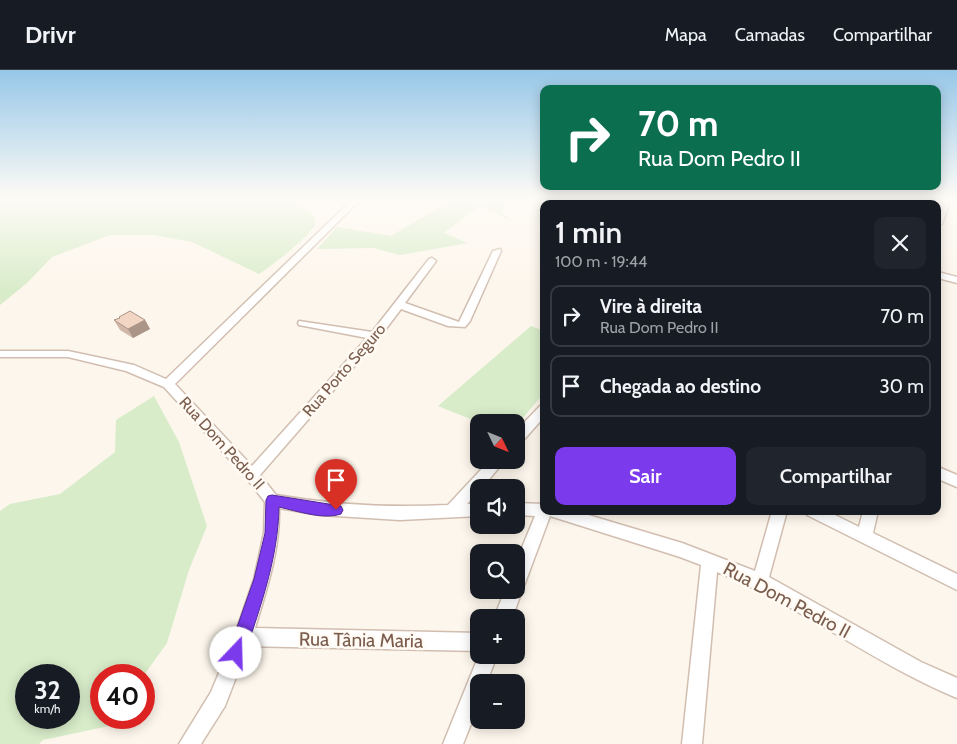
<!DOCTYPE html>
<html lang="pt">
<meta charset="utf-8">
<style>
body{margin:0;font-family:Cabin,sans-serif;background:#20242c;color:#f1f3f6;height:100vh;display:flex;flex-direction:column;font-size:19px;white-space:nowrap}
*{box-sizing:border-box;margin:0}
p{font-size:16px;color:#9ea1a6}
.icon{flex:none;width:28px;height:28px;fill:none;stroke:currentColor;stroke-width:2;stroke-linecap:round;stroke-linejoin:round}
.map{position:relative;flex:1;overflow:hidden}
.drawer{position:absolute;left:540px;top:130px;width:401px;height:315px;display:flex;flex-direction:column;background:#171b24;border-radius:10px;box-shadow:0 2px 12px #0003}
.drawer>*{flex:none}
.hud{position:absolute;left:540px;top:15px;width:401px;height:105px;border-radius:10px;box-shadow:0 2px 12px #0003;background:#0b6e4f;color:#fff;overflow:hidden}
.needle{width:32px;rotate:133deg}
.controls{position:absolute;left:470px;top:344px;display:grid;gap:10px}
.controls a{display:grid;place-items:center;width:55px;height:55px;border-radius:10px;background:#171b24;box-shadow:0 2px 12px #0003;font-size:25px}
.speed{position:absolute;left:15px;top:594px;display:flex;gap:10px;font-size:25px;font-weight:700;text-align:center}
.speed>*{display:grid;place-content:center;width:65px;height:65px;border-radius:50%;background:#171b24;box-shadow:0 2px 12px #0003;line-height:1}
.speed small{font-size:12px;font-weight:400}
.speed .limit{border:8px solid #d22;background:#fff;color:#111}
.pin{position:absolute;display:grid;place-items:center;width:42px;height:42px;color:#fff;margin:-51px -21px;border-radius:50% 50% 50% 0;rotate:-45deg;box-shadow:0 0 5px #0007}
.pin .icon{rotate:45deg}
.me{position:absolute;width:55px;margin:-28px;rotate:21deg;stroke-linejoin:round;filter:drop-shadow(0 0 4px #0008)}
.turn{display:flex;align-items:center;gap:18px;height:105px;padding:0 15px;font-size:22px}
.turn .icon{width:65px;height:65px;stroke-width:2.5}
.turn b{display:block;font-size:35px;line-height:42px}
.round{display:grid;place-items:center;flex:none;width:52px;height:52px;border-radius:10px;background:#20242c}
.headline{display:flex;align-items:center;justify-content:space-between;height:85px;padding:0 15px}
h1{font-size:30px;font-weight:600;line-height:38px}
.button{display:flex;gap:10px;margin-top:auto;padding:10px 15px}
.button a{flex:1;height:58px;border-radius:10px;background:#7c3aed;color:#fff;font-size:20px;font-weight:600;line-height:58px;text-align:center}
.button a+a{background:#20242c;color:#f1f3f6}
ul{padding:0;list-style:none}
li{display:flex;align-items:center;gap:15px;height:62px;margin:0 10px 8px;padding:0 5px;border:2px solid #363941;border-radius:10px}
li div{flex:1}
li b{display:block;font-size:19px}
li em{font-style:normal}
header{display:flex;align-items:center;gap:30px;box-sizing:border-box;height:70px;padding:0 25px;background:#171b24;border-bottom:1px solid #363941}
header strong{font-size:24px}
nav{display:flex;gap:28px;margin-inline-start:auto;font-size:18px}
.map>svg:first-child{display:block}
.green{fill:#d8ecc9;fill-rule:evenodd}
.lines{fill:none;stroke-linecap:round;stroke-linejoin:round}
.minor-casing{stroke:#d1beb0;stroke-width:3}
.minor{fill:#fff;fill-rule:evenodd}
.wall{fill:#d1b7a8}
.shaded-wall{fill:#aa9588}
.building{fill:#f3d5c3;stroke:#aa9588}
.route{fill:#7c3aed;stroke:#51269a}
.labels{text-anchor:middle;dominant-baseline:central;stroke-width:5;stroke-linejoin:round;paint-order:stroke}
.street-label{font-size:16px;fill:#7a5c4d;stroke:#fffaf3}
.near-street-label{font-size:19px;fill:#7a5c4d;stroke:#fffaf3}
</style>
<header>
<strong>Drivr</strong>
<nav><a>Mapa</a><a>Camadas</a><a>Compartilhar</a></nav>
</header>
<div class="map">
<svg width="957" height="674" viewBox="0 0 957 674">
<rect width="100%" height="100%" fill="#fdf6ec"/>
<path class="green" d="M0,128h291l7,3 17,17v8c-16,19 -36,34 -56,48l-67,-32 -39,-7h-43l-58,22 -25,26 -27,22z
M446,128h72l-9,4 -8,9 10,10 -18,-10 -15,-4 -34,26 24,10 -68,12 -26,-7 -57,1 20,-22 54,9 49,-29z
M531,256l13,5v62l-28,33v-4h-37v9l-6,-11 -35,-14z
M154,326l25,46 28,84 -18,44 -22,73 -23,32h-43v43h13l-5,8 -66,14 -4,4h-39v-233l10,-7 50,-10 55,-42 1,-32zM26,605h43v43h-43z"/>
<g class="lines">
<defs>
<path id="minor" d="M354,128h8l-187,186 77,82 115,-128 -68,-13 -1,-2 1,-2 73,11 57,-73 3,-1 4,3 -31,42 54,19 34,-71 7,-2 1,2 -31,70 -5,6 -17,-1 -47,-17 -22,29 -119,137 16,20c58,10 114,13 172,10l42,-45h15l-23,28h-3v3l-12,13h12v12l-79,4 -80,-5 -41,-7c1,42 -12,80 -24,120l224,5v18l-231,-5 -23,60 -24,38h-22l32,-52 23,-55 20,-58 10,-46 1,-31 -18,-23 -83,-92 -38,-16 -58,-14h-68v-6h68l66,14 32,14z
M774,128h8l-5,6h-8z
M792,128h11l15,6h-12z
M870,128h12l15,6h-12z
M943,128h8l-9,26 -4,2v-12z
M938,202l19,5v6l-19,-5z
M544,335v12l-23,26 -5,2v-14l24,-25z
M938,397l19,8v12l-19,-8z
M516,433l28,1v7h31l107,32 73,28 17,-60h15l-18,66 152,85 36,16v20c-84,-35 -156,-92 -240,-126l-15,172h-20l19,-179 -21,-8 -130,-41 -38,102h-18l11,-28h11v-28l19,-46 -19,-1z
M805,441h22l32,16 4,-16h15l-5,22 84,41v16l-150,-75z
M479,585h18l-10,27h-8v22l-16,40h-20z"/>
</defs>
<use href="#minor" class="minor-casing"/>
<use href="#minor" class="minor"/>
</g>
<path class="wall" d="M119,247l26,3 5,9 -17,9 -13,-8 -6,-10 5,-2z"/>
<path class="shaded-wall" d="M145,250l5,9 -17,9 -5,-9z"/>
<path class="building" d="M130,241l15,9 -17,9 -14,-9 6,-2 -1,-1z"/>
<linearGradient id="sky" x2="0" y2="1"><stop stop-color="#97c7e8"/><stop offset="0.58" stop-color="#fefbf6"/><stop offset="1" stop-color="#fefbf6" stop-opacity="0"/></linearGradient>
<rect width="957" height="222" fill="url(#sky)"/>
<path class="route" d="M272,425l69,11 2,4 -2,4c-18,6 -44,-3 -62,-7 -1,51 -18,98 -34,146l-3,6 -6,2 -5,-2 -3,-6 26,-74 11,-46 1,-33 2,-4z"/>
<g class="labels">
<g class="street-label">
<text transform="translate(344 300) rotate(-49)">Rua Porto Seguro</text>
<text transform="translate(222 373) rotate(48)">Rua Dom Pedro II</text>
</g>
<g class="near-street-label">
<text transform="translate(787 530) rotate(28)">Rua Dom Pedro II</text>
<text transform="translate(361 570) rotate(1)">Rua Tânia Maria</text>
</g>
</g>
</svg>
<div class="controls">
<a><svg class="needle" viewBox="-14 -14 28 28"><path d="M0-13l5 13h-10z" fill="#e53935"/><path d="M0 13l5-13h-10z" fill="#9ea1a6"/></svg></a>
<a><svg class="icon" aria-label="sound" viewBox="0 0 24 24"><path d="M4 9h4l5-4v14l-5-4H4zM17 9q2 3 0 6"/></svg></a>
<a><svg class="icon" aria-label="search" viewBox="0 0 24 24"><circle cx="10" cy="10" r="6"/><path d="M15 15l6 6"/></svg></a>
<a>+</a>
<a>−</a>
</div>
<div class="speed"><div>32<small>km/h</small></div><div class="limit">40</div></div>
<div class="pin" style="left:336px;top:440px;background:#d93025"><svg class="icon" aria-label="arrive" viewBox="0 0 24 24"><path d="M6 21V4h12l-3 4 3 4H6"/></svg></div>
<svg class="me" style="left:236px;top:583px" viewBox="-20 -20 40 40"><circle r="19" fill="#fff"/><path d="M0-13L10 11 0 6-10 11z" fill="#7c3aed"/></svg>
<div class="hud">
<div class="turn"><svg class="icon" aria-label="right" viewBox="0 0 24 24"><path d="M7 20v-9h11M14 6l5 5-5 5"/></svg><div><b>70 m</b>Rua Dom Pedro II</div></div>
</div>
<section class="drawer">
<div class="headline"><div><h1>1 min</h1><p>100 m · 19:44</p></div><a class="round"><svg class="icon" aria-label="close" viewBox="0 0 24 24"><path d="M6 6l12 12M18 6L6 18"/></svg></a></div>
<ul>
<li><svg class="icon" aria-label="right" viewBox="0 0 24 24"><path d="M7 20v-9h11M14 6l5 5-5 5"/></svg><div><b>Vire à direita</b><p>Rua Dom Pedro II</p></div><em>70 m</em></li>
<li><svg class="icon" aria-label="arrive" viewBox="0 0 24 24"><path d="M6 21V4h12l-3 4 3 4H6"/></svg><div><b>Chegada ao destino</b></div><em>30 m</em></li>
</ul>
<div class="button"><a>Sair</a><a>Compartilhar</a></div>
</section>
</div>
